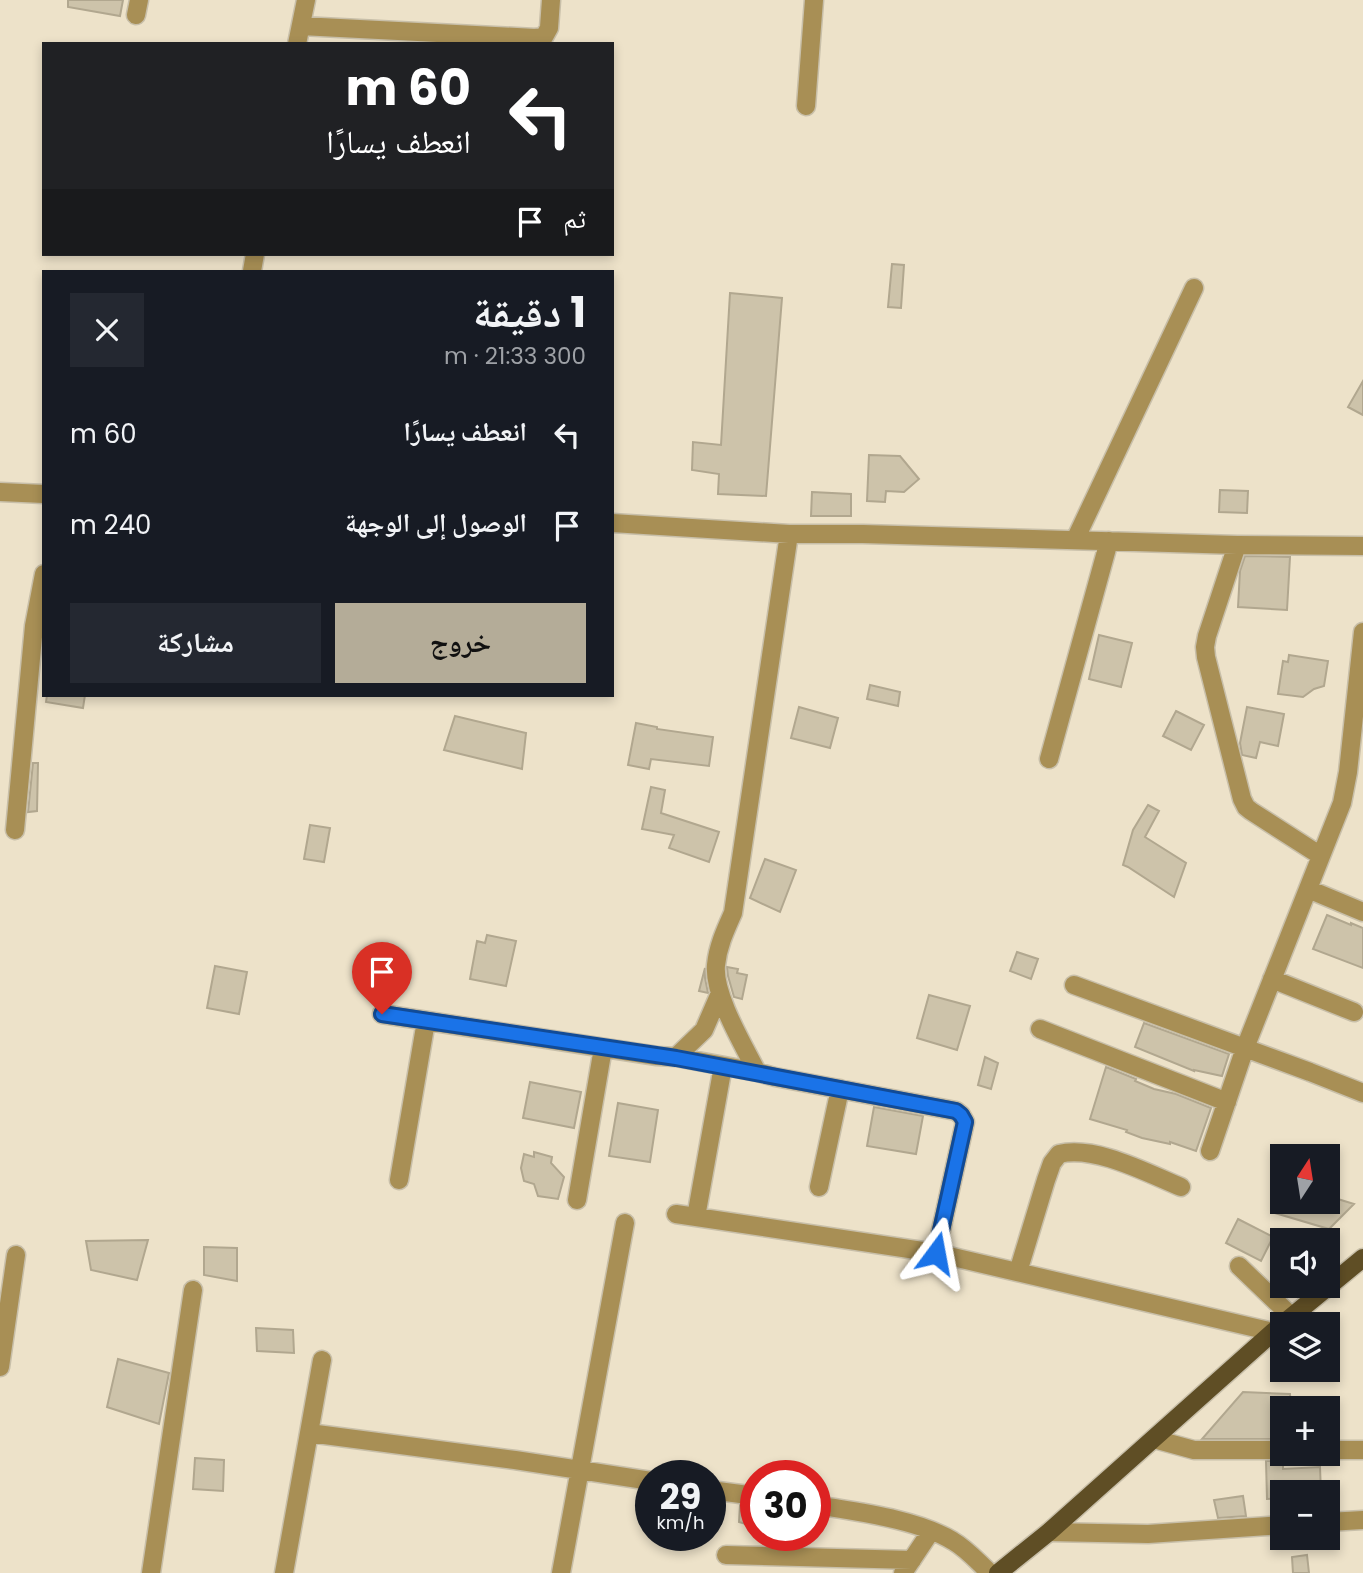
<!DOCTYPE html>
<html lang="ar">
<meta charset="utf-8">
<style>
body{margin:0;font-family:Poppins,"Noto Naskh Arabic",sans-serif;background:#242831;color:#f1f3f6;direction:rtl;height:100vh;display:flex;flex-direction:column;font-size:26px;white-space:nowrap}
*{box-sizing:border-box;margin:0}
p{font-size:23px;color:#9ea1a6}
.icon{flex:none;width:38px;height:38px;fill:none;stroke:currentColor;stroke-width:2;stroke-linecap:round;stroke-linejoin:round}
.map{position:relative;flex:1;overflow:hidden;direction:ltr}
.panel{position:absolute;left:42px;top:270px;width:572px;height:427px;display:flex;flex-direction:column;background:#171b24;border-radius:0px;box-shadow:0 4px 10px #0003;direction:rtl}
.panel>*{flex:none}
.banner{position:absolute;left:42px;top:42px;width:572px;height:214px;border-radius:0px;box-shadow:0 4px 10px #0003;direction:rtl;background:#202124;color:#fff;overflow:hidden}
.needle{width:46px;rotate:12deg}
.tools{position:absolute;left:1270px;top:1144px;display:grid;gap:14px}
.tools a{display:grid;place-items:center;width:70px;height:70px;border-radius:0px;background:#171b24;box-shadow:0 4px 10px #0003;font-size:35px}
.speed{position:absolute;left:635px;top:1460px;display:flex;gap:14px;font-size:35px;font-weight:700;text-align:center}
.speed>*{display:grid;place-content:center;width:91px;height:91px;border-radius:50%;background:#171b24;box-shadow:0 4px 10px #0003;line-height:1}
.speed small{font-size:18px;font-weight:400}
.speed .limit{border:10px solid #d22;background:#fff;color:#111}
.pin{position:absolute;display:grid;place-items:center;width:60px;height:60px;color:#fff;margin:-72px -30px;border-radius:50% 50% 50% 0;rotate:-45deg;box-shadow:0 0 7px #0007}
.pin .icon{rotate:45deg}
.me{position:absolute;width:77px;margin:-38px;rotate:13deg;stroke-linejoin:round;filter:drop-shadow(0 0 5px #0008)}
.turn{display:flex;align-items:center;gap:24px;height:147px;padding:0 28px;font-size:32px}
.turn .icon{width:91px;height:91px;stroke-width:2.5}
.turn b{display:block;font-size:49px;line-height:60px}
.then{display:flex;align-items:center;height:66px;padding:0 28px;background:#0003;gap:14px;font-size:26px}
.round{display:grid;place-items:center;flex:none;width:74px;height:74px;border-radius:0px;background:#242831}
.overview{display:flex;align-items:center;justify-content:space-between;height:119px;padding:0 28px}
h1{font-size:42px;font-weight:700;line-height:52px}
.button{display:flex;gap:14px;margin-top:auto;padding:14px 28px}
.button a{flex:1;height:80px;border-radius:0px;background:#b4ac98;color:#111;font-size:28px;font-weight:700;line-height:80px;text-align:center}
.button a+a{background:#242831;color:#f1f3f6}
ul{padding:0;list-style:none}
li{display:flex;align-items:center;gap:21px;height:91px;padding:0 28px}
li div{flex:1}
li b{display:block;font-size:26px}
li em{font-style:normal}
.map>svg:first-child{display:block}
.building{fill:#cdc3aa;stroke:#b1a78f;stroke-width:2}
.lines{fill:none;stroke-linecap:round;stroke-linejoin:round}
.minor-casing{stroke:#c8bfa9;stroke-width:21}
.major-casing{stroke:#c8bfa9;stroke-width:21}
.minor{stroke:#a88f55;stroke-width:18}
.major{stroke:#5f4e25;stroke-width:18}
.route-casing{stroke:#114b97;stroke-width:18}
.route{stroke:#1a73e8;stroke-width:12}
</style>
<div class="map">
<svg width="1363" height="1573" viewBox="0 0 1363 1573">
<rect width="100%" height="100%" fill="#ede2c9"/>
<path class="building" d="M68,0h55l-3,16 -52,-9z
M892,264l12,1 -3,43 -13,-1z
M730,293l52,5 -16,198 -48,-2 1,-20 -27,-4 1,-28 28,3z
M1363,381v34l-15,-8z
M869,455l31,1 19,23 -15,13 -18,-1 -1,11 -18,-1z
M1220,490l28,1 -1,22 -28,-1z
M812,492l39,2v22h-40z
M1245,556l45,1 -3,53 -49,-3 2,-36z
M1099,635l33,8 -11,44 -32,-8z
M1289,655l39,6 -4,25 -10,3 -11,8 -25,-3 5,-33 5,1z
M870,685l30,7 -2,14 -31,-7z
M47,695h38l-2,13 -37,-6z
M799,707l39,11 -8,30 -39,-10z
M1247,707l37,7 -6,32 -18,-4 -4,16 -14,-3 -2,-12z
M1176,711l28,14 -13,25 -28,-14z
M455,716l71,17 -4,36 -78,-19z
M636,723l21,4v2l56,8 -4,29 -58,-7 -2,10 -21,-4z
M33,763h5l-1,48 -9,1z
M651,787l14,3 -4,23 58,19 -10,30 -40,-14 5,-13 -32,-6z
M1148,805l11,6 -14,26 41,26 -12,34 -46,-30 -5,-2 10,-35z
M310,825l20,3 -6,34 -20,-3z
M765,859l31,11 -16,42 -30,-14z
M1327,915l24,10v-2l12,5v40l-50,-19z
M487,935l29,6 -10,45 -36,-7 7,-38 8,2z
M1017,952l21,7 -7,20 -21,-8z
M215,966l32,6 -8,42 -32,-6z
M727,967l11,2 -1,4 10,2 -5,24 -8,-2 -6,-21z
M705,968v10l3,15 -9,-2z
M929,995l41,11 -13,44 -40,-12z
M1144,1023l85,31 -7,22 -28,-6v1l-59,-24z
M985,1057l13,6 -7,26 -13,-4z
M1106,1067l30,12 -1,2 19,8 22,5 35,14 -15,43 -26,-9v2l-28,-6 -16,-6 1,-2 -37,-11z
M530,1082l51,10 -7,36 -51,-10z
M618,1103l40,7 -8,52 -41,-6z
M874,1107l49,9 -7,38 -49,-8z
M534,1152l18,5 -1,6 13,14 -6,22 -20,-3 -4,-12 -10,-3 -3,-13 3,-14 10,3z
M1328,1196l26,8 -25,25 -54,-16 4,-11h49z
M1238,1219l35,18 -12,24 -35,-18z
M148,1240l-11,40 -46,-10 -5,-29z
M204,1247l33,1v33l-33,-6z
M256,1328l37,2 1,23 -37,-2z
M118,1359l51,14 -10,51 -52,-17z
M1243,1392l47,2 1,15h-8v30h-81z
M195,1458l29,2 -1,31 -30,-2z
M1266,1461h17v8l37,-2 1,26h-38v5l-16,1z
M1243,1496l3,20 -28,2 -4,-18z
M740,1505l16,3v19l-17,-5z
M1307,1555l2,18h-16l-1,-16z"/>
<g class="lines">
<defs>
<path id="minor" d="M136,15l3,-15
M301,26l234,12 9,-1 5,-9 2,-28
M297,44l9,-44
M806,106l8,-106
M252,271l3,-17
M0,492l44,2
M612,523l177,11h74l374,11 126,1
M789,534l-56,379c-8,18 -15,33 -17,52 -3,30 28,81 41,107l18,5 181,34 5,4 4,7 -29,131 337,79
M1075,540l119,-252
M1237,545l-30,91 -2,11 1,10 36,142 4,8 5,4 70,45
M1049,759l60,-218
M15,830l19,-204 10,-52
M1308,889l55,23
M1272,979l82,33
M1074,985l236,87 53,21
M382,1014l275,42 19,1 28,-27 16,-37
M1040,1029l187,73
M676,1057l81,15
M1210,1151l35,-103 97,-245 6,-31 15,-140
M399,1180l27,-159
M819,1187l21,-98
M577,1200l26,-152
M676,1214l260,39
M696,1217l27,-151
M1239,1266l53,51
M1018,1272l28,-92 6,-17 7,-9c36,-9 88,19 122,33
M0,1367l16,-112
M309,1433l206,27 136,21
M1154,1439l40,11h89
M1328,1450h35
M710,1490l46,6
M816,1505c41,7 101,14 137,36 14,8 25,21 37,32
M1328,1522l35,-2
M1049,1532l99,2 135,-9
M726,1555l186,5
M151,1573l42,-283
M284,1573l38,-213
M561,1573l64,-350
M903,1573l28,-42"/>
<path id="major" d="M998,1573l51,-41 224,-200 90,-74"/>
</defs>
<use href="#minor" class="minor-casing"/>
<use href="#major" class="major-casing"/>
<use href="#minor" class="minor"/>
<use href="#major" class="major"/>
</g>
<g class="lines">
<defs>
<path id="route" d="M382,1014l294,44 280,53 5,4 4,7 -29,131"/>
</defs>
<use href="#route" class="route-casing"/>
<use href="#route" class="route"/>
</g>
</svg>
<div class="tools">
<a><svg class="needle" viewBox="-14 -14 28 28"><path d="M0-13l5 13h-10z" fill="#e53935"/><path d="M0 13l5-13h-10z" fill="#9ea1a6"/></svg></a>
<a><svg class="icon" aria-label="sound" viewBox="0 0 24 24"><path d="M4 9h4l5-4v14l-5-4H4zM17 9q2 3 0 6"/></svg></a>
<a><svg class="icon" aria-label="layers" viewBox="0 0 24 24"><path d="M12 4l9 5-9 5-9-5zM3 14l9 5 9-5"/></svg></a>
<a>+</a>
<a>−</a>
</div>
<div class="speed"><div>29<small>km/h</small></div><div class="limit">30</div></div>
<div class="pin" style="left:382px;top:1014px;background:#d93025"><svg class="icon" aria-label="arrive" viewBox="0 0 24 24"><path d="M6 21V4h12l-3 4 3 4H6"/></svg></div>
<svg class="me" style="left:936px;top:1253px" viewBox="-20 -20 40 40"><path d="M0-17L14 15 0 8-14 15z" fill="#1a73e8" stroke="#fff" stroke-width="4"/></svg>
<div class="banner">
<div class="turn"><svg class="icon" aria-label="left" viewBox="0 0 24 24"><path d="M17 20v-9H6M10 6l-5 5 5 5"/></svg><div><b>60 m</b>انعطف يسارًا</div></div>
<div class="then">ثم<svg class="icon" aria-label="arrive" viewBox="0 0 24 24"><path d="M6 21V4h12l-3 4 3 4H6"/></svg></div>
</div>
<section class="panel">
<div class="overview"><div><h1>1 دقيقة</h1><p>300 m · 21:33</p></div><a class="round"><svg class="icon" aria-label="close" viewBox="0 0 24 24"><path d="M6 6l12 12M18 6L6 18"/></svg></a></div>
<ul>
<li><svg class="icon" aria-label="left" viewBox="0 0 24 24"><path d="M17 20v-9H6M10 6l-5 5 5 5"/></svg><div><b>انعطف يسارًا</b></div><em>60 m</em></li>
<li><svg class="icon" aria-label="arrive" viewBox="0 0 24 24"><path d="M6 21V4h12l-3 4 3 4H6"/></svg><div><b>الوصول إلى الوجهة</b></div><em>240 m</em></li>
</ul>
<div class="button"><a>خروج</a><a>مشاركة</a></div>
</section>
</div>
